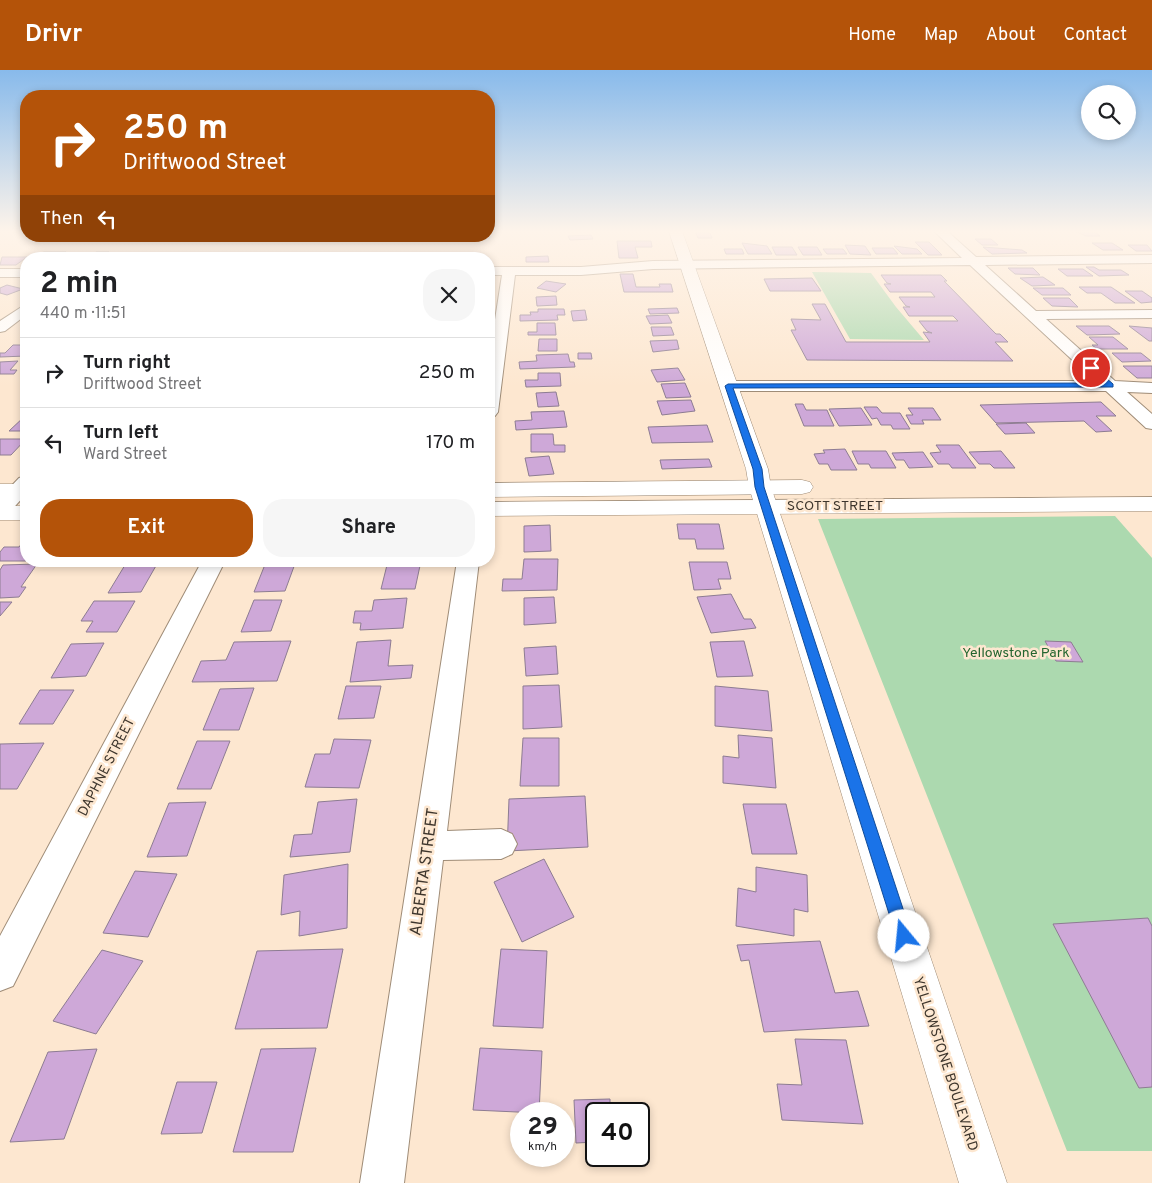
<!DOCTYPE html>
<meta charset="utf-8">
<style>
body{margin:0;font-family:Overpass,sans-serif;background:#f6f6f6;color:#202124;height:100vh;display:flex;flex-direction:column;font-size:19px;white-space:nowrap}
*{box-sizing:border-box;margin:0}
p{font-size:16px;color:#757577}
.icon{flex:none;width:28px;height:28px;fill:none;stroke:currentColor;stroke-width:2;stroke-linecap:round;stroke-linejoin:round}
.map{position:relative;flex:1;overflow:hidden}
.side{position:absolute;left:20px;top:182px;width:475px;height:315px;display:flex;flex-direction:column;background:#fff;border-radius:20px;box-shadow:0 2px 8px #0003}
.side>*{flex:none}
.hud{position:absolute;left:20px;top:20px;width:475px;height:152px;border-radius:20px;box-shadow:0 2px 8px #0003;background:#b45309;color:#fff;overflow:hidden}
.controls{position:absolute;left:1081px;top:15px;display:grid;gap:10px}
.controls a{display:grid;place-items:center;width:55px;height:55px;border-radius:50%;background:#fff;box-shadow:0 2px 8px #0003;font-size:25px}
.speed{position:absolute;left:510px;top:1032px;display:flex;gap:10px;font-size:25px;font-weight:700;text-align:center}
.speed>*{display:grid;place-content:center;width:65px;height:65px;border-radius:50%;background:#fff;box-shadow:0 2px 8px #0003;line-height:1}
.speed small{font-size:12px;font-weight:400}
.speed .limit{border:2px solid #111;border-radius:8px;background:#fff;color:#111}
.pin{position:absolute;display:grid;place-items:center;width:42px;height:42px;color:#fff;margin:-21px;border:2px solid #fff;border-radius:50%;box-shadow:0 1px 5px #0007}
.me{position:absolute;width:55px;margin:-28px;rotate:343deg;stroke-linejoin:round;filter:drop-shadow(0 0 4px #0008)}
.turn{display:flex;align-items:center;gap:18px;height:105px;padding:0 20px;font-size:22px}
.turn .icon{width:65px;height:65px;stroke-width:2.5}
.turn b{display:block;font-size:35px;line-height:42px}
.then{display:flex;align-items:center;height:48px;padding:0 20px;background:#0003;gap:10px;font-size:19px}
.round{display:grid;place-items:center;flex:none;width:52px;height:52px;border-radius:20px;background:#f6f6f6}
.head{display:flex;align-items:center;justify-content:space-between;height:85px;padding:0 20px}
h1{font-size:30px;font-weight:700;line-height:38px}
.primary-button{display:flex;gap:10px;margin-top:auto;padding:10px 20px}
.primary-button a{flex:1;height:58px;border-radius:20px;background:#b45309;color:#fff;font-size:20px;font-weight:700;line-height:58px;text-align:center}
.primary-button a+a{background:#f6f6f6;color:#202124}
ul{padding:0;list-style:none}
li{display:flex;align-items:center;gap:15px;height:70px;padding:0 20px;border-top:1px solid #e0e0e0}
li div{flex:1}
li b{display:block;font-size:19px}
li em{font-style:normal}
header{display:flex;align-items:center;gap:30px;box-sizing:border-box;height:70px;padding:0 25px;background:#b45309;color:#fff}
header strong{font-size:24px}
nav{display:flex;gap:28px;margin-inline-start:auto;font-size:18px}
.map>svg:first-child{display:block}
.green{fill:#acd9af}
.building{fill:#cea8d8;stroke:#8d7c92}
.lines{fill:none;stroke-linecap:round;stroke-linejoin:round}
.minor-casing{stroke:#9f8c77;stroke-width:2}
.tertiary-casing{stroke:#9f8c77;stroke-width:1}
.secondary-casing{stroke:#9f8c77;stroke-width:1}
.minor{fill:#fff;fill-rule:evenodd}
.tertiary{fill:#fff;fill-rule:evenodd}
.secondary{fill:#fff;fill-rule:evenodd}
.route{fill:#1a73e8;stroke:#114b97}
.labels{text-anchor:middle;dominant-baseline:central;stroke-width:5;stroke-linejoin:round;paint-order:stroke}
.street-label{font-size:14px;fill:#3e362d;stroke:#fde7d0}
.park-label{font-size:14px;fill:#23652f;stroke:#fde7d0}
.near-street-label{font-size:16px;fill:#3e362d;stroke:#fde7d0}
</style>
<header>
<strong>Drivr</strong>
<nav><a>Home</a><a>Map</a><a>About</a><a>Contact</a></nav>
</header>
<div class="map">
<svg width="1152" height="1113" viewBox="0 0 1152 1113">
<rect width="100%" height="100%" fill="#fde7d0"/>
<path class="green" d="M812,202l59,1 25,34 28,33 -74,-1z
M1115,446l37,42v593h-85l-249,-632z"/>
<path class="building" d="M490,161v7l-58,2v-4h57z
M695,161h14l3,7h-14z
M1075,161h18l7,5h-14z
M591,165l2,4 -23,1 -2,-4z
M362,166h28l-2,4h-27z
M975,169h16l7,6h-16z
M617,171h34l1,6h-17l3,11h-19z
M915,172h14l13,13h-14z
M742,173l25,3 5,8h-24z
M1092,173h20l11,7h-20z
M845,175l20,1 6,9 -21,-1z
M1128,175h19l5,6h-16z
M894,176l23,3 5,5h-20z
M772,177h20l5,8h-21z
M798,177h19l5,8h-19z
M983,177l39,3 5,3 -35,1z
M872,178h21l5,6h-22z
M724,179h18l2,5h-18z
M823,179h20l4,5h-20z
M44,182h22l-5,4 -18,2 8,1h-22z
M96,182h13l-4,3h12l-5,4h-24z
M65,183h7l-1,1h21l-6,5h-27z
M344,183l1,6h-24v-4z
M122,185h23l-5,4h-22z
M296,185l20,1 -2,3h-21z
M352,185h11l-1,2 11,-1 -1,3h-22z
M236,186h23l-2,3h-23z
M382,186h20l-1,3h-21z
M409,186h24l-1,3h-24z
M439,186h19l-1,3h-19z
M548,186l1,6h-23v-5z
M2,187h25l-11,8h-16z
M1086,197h8l5,3h22l8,5 -30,1z
M1008,198h25l7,7 -25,-1z
M1058,199h25l10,7h-26z
M620,204h13l3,13h24l-1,-3h12l2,8h-49z
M881,205h60l6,6h-3l52,53h4l8,8h-13l18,19 -206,-1 -16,-30h5l-5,-11 30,1 -9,-16h13l21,38h84l-7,-10 9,1 -5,-2 -8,-10h39l-5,-5h-44l-6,-9h7l-4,-1 -7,-9h36l-4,-5h-41l-6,-8h7l-4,-1z
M1043,207l12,8 -23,1 -12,-8z
M812,208l9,13h-51l-6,-12z
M546,211l20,3 -10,8 -19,-4z
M7,215l16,4 -16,6 -7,-2v-5z
M1079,217h32l24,16h-20l-14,-10h-14z
M1033,218h30l8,7h-29z
M1125,221h17l10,7v4l-11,1z
M556,226l1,9 -20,1 -1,-9z
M1043,228h26l9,9 -26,-1z
M677,238l2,5 -29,1 -2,-5z
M538,239h26l1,6h-8l1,5 -38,1v-6h11l-1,-3h8z
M585,240l2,10 -14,1 -2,-10z
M668,245l4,8 -22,1 -4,-8z
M537,253h18l1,12h-28v-3h9z
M1076,256h33l11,8 -33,1z
M1129,256l23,2v13h-3z
M651,257h20l3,8 -21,1z
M1089,267h24l15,12h-31l-5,-4h6z
M539,269h18v12h-19z
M677,270l2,9 -26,3 -3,-11z
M13,275h13v11l-26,1v-4h5z
M578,283h13l1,6h-14z
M1112,283h29l10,8 -29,1z
M568,284l2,8h4l1,5 -55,2 -1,-7 18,-1 -1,-6z
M18,291l-8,9h7l-3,4h-14v-12z
M1123,296h29v12h-15z
M678,298l7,12 -28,2 -6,-12z
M538,303h22l1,13 -35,1 -1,-7h13z
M685,313l6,14 -25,1 -5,-14z
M556,322l3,14 -21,1 -2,-14z
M691,330l4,11 -33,4 -5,-14z
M1101,332l15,14h-20l16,15 -16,1 -12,-11 -88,2 -16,-18z
M795,334h8l3,6h21l7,16h-30z
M864,337h13l5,6h18l10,16h-17l-2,-4h-10l-4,-7 -5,1z
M861,338l11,17 -33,1 -10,-17z
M908,338h25l8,12h-19l2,4h-13l-5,-9h7z
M564,341l3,16 -51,3 -1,-9 17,-1 -1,-8z
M25,346l1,15h-17z
M1026,353l9,10 -30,1 -9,-10z
M707,355l6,17 -61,1 -4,-16z
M531,364h22l1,11h11v7h-34z
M0,369h26l-15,16h-11z
M936,375h23l17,23h-24l-3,-4h-11l-8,-11 11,-1z
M845,379l12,21h-26l-3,-6h-9l-5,-10 11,-1 -2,-3z
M852,381h34l10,17h-25l-2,-4h-11z
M1001,381l14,17h-21l-4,-4h-11l-10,-12z
M923,382l10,15 -24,1 -5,-8h-8l-4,-7z
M549,386l5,18 -25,2 -4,-18z
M709,389l3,8 -50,2 -2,-9z
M677,454h42l5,25h-27l-2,-10h-16z
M550,455l1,26 -27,1v-26z
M26,468v23h-26v-9l4,-5h15z
M524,489h34l-1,31 -55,1 1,-12h19z
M296,491l-11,30 -31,1 12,-30z
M388,491h33l-6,28h-34z
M689,492h38l4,17h-13l3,10 -27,1z
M37,494l-16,23h5l-7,10 -19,1v-28l3,-5z
M157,494l-16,28 -33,1 17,-28z
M731,524l13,25h7l5,9 -45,5 -14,-36z
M554,527l2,26 -32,2v-27z
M407,528l-4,30 -43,2 1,-7h-8l2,-12h17l2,-11z
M254,530h28l-11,31 -30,1z
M94,531h41l-18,31h-31l7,-11h-12z
M0,532h12l-12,14z
M391,570l-3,26 25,-1 -2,13 -61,4 7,-40z
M291,571l-14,40 -85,1 9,-21 25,-1 8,-18z
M744,571l9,35 -36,1 -7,-35z
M1045,571l26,1 12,20 -27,-1z
M104,573l-18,33 -35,2 20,-34z
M556,576l2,28 -32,2 -2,-28z
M559,615l3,42 -39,2v-43z
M346,616h35l-7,32 -36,1z
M715,616l53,5 4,40 -57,-5z
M254,618l-15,42h-36l17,-41z
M40,620h34l-21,34h-34z
M738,665l34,3 4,50 -53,-5v-27l16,2z
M523,668h36v48h-39z
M334,669l37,1 -12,48 -54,-1 10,-33h15z
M197,671h33l-19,48h-34z
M44,673l-27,46h-17v-45z
M585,726l3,51 -81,4 2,-52z
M357,729l-7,53 -60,5 4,-22 18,-1 6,-32z
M206,732l-19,54 -40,1 22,-54z
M743,734h43l11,50h-45z
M544,789l30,58 -52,25 -28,-60z
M348,794l-1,64 -48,8 1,-25 -19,4 3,-40z
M756,797l51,8 1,37 -14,-3v27l-58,-10 2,-38 18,4z
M135,801l42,3 -29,63 -45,-4z
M1148,848l4,8v161l-13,1 -86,-164z
M820,871l15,52 23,-2 11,35 -105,6 -15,-72 -8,1 -4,-16z
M343,879l-16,79 -92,1 22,-78z
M501,879l46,2 -4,77 -50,-2z
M102,880l41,11 -47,73 -43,-13z
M795,969l51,1 17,84 -81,-4 -5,-36 25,1z
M316,978l-23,104h-60l28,-103z
M480,978l62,3 -3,62 -66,-3z
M97,979l-33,90 -54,3 38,-90z
M177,1012h40l-15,51 -41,1z
M610,1029v15h-14v28l-20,1 -2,-43z"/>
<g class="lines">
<defs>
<path id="minor" d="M934,161h13l29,26 176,-2v8l-167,2 51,46 116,-1v8l-106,1 69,62 37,2v10l-25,-1 25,22v15l-6,-1 -40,-37h-378l-6,-1 -2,-4 2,-4 6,-1h367l-125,-116 -317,4 -72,6h-66l-17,137 -3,4 -6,1v-59l13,-83h-13v-8h92l72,-6 309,-3z
M0,199h26v8h-26z
M26,234v11l-21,16 -5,1v-11z
M26,406v18l-19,21 -7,2v-19l19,-20z
M202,491h23l-212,425 -13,5v-55z
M457,491h22l-32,270 54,-2 11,5 5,10 -5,10 -11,5 -58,1 -39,323h-44z"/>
<path id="tertiary" d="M669,161h13l86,238 3,18 236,696h-48l-210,-696 -3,-18z"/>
<path id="secondary" d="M802,410l8,2 3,5 -3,5 -8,2 -313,3v-14z
M0,414h26v14h-26z
M1152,427v14l-663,5v-14z
M0,436h26v14h-26z"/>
</defs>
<use href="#minor" class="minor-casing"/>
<use href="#tertiary" class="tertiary-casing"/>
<use href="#secondary" class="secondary-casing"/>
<use href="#minor" class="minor"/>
<use href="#tertiary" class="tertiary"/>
<use href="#secondary" class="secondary"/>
</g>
<linearGradient id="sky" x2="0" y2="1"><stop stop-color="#88baeb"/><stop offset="0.51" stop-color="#fef4ea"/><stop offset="1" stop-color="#fef4ea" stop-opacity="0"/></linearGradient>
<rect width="1152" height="317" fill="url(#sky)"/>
<path class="route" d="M1091,295l22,19v3l-380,1 29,81 2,18 148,449 -3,5 -5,3 -6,-3 -2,-5 -141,-449 -2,-18 -28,-83 3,-2 376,-1 -16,-14 -1,-1z"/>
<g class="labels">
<g class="street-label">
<text x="835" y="436">SCOTT STREET</text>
<text transform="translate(107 697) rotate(-63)">DAPHNE STREET</text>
<text transform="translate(945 994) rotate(72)">YELLOWSTONE BOULEVARD</text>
</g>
<g class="park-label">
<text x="1016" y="583">Yellowstone Park</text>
</g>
<g class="near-street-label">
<text transform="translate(425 802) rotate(-82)">ALBERTA STREET</text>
</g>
</g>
</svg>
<div class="controls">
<a><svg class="icon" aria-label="search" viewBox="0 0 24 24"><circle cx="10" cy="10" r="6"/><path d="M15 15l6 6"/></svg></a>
</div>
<div class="speed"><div>29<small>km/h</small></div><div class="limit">40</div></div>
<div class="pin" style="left:1091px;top:298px;background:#d93025"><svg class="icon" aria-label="arrive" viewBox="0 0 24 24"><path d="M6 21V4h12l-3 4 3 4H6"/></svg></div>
<svg class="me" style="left:904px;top:866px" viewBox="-20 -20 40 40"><circle r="19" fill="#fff"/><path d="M0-13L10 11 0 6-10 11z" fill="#1a73e8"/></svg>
<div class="hud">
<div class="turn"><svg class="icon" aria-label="right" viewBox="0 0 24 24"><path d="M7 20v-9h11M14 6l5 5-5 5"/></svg><div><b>250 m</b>Driftwood Street</div></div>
<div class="then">Then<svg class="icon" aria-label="left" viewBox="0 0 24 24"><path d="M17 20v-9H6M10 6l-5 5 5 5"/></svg></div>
</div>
<section class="side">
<div class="head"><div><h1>2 min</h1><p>440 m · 11:51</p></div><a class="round"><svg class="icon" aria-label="close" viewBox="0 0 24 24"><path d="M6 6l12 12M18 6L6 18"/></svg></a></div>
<ul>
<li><svg class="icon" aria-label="right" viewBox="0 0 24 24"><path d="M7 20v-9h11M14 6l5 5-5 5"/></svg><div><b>Turn right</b><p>Driftwood Street</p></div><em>250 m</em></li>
<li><svg class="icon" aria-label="left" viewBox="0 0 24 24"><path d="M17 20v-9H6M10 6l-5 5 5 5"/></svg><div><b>Turn left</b><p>Ward Street</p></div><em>170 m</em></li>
</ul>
<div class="primary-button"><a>Exit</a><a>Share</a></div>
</section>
</div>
